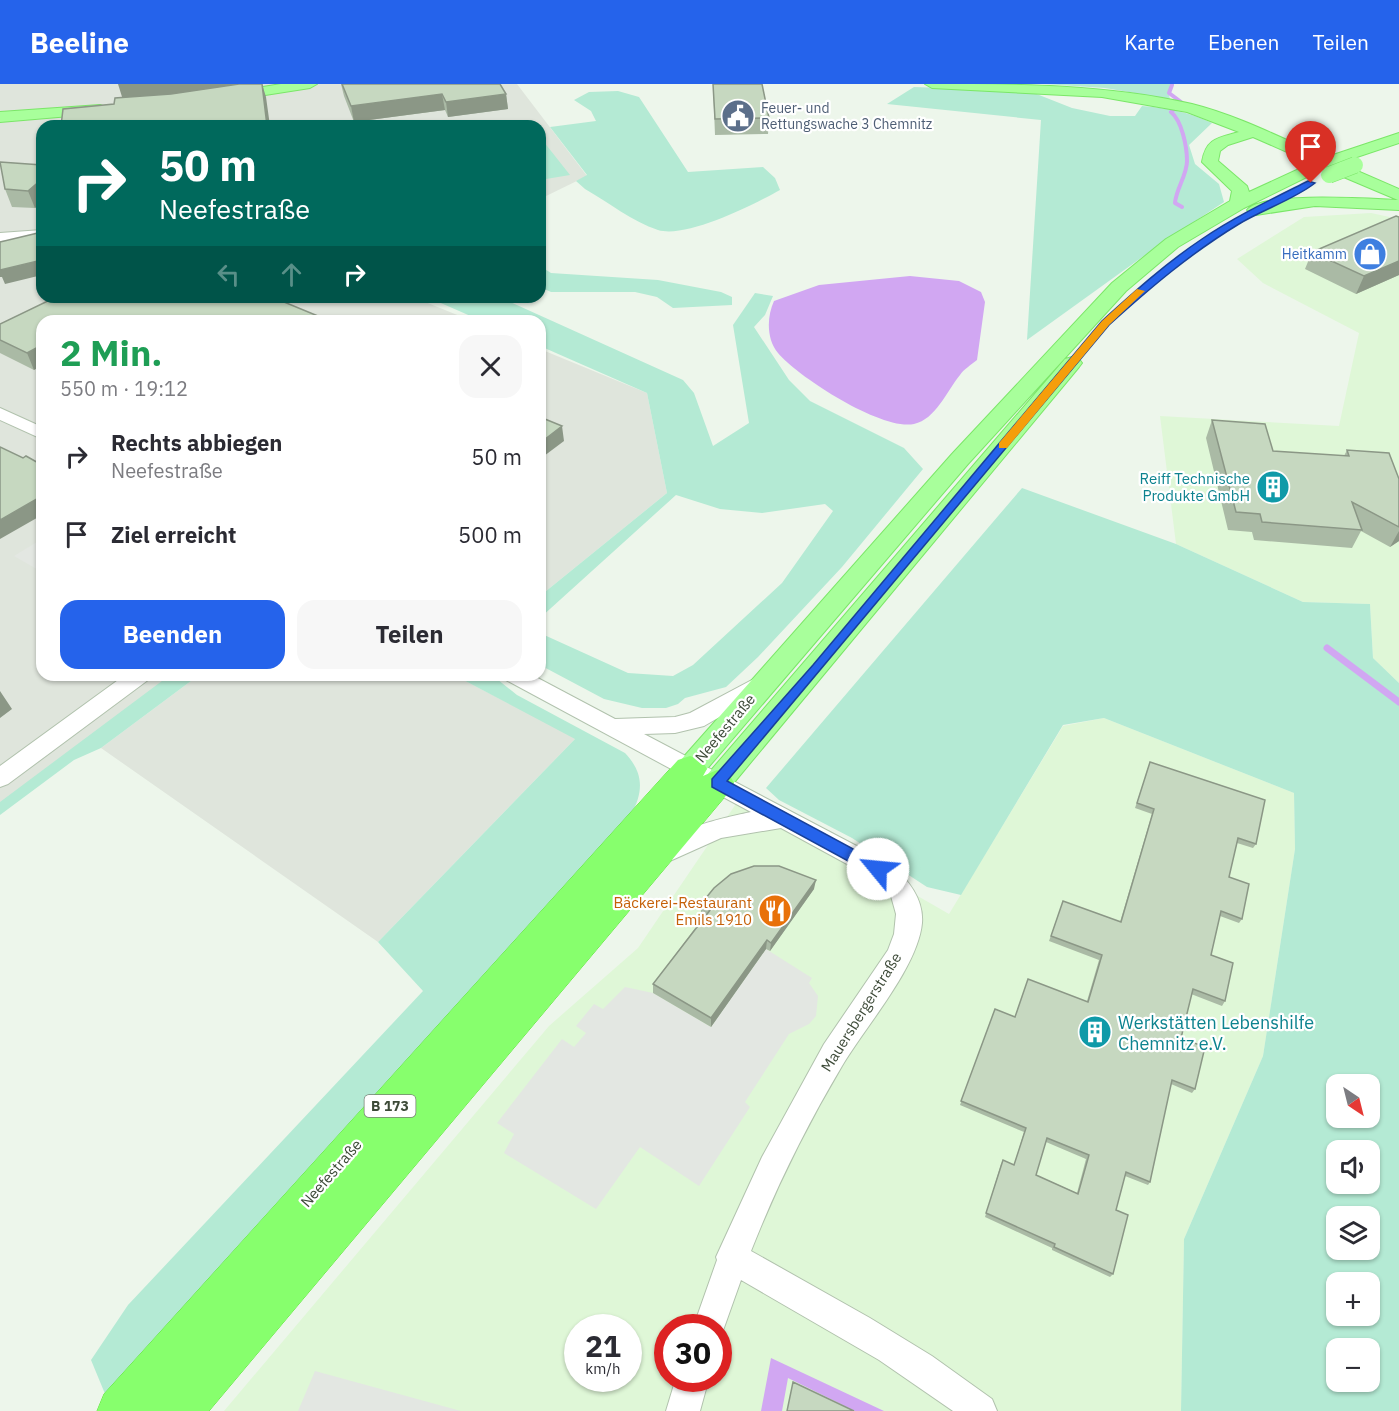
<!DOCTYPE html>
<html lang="de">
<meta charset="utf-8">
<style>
body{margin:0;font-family:"IBM Plex Sans",sans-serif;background:#f7f7f7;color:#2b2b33;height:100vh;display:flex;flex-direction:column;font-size:22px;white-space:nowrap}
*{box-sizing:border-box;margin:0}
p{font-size:20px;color:#7c7c81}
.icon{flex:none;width:33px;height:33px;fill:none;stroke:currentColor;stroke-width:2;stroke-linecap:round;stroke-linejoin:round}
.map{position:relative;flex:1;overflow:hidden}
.drawer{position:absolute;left:36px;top:231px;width:510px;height:366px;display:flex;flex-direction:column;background:#fff;border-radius:18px;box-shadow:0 2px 4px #0004}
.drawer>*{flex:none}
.banner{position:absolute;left:36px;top:36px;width:510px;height:183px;border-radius:18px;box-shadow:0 2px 4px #0004;background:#00695c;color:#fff;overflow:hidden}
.needle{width:39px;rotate:145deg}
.fabs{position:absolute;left:1326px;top:990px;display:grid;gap:12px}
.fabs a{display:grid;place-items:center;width:54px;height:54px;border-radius:12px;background:#fff;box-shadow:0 2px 4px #0004;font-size:30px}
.speed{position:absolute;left:564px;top:1230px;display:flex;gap:12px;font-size:30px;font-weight:700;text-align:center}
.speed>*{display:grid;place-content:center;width:78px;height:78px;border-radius:50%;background:#fff;box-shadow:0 2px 4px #0004;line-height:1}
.speed small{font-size:15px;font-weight:400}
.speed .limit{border:9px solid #d22;background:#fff;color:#111}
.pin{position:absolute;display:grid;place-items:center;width:51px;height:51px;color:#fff;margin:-62px -26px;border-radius:50% 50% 50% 0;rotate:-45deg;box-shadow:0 0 6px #0007}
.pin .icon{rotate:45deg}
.me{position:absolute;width:66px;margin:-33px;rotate:298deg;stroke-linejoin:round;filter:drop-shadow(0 0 4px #0008)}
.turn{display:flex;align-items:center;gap:21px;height:126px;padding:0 24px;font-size:27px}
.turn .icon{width:78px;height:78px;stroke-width:2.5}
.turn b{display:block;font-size:42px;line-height:51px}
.lanes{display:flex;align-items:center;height:57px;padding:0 24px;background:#0003;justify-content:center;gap:30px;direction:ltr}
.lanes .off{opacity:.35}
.round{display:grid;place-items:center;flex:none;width:63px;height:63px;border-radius:18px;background:#f7f7f7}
.summary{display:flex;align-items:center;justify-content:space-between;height:102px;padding:0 24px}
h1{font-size:36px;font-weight:700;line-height:45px;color:#1e9e55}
.primary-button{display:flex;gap:12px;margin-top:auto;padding:12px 24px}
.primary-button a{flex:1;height:69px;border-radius:18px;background:#2563eb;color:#fff;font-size:24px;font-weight:700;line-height:69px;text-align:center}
.primary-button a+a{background:#f7f7f7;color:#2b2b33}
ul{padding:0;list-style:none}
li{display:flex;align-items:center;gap:18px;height:78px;padding:0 24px}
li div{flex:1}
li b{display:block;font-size:22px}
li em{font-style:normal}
header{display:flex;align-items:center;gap:36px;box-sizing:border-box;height:84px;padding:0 30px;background:#2563eb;color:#fff}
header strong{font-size:28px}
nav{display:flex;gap:33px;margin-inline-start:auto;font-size:21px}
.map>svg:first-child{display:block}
.commercial{fill:#dff7d7;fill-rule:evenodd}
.industrial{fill:#dfe5dc}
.green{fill:#b4ead4;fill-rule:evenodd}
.parking{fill:#e3e7e2}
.water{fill:#d1a7f2}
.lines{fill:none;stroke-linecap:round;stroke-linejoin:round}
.stream-far1{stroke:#d1a7f2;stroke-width:4}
.stream{stroke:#d1a7f2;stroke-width:7}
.minor-casing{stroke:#b1c2ad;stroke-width:2}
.major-casing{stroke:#7be668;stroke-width:2}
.highway-casing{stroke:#5ee03a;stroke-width:1}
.minor{fill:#fff;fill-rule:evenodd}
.major{fill:#a8ff9b;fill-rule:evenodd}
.highway{fill:#87ff6d;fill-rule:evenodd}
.tram{stroke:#999;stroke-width:1.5}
.major-bridge-casing{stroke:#7be668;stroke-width:17;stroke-linecap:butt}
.major-bridge{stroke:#a8ff9b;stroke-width:16}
.wall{fill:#aabaa5;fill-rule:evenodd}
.shaded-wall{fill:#8b9786}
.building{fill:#c6d8c0;stroke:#8b9786;stroke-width:1.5;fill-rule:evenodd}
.route{fill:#2563eb;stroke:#184099;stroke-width:1.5}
.slow{fill:#f59e0b}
.labels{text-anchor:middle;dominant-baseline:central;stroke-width:4.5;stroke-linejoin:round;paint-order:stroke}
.far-service-label{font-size:14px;fill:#4e5e75;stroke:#fff;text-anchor:start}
.far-shop-label{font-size:14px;fill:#366cbe;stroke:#fff;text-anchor:end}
.shield{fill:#fff;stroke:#778074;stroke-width:1.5}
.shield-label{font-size:14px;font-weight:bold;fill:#3d4a38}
.culture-label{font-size:15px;fill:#0d838f;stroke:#fff;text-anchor:end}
.street-label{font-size:15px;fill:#3d4a38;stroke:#fff}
.food-label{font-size:15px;fill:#c56008;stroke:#fff;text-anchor:end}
.near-culture-label{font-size:18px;fill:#0d838f;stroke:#fff;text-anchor:start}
</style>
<header>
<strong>Beeline</strong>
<nav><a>Karte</a><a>Ebenen</a><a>Teilen</a></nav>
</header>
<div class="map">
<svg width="1399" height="1327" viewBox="0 0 1399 1327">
<rect width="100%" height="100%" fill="#edf6eb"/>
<path class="commercial" d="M1371,129l28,6v464l-26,-25 -3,-54 -67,-2 -127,-58 -16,-128 179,10 20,-93 -96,-50 -26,-24 67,-42z
M1104,634l190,75 1,56 -32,207 -79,183 -3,172h-957l325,-385 89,-78 104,-153 207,119 114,-188zM578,1244h50v50h-50zM668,1244h50v50h-50z"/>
<path class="industrial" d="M0,0h517l70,92 -47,23v-73h-498v171h371l59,24h-430v354h144l-186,139z
M540,265l107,44 20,100 -127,103z
M199,591h255l122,63 -198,204 -277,-194z"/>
<path class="green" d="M1044,0h128l-3,11 1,4 -65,-11z
M914,3l115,4 43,17 38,8h25l7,-10c25,2 47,6 70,17l-23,22 6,19 24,20 5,18 -65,43 -132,95 14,-220 -154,-16z
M618,7l21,6 49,75 75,-5 12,11 5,12c-25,14 -94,49 -122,40 -25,-8 -50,-28 -73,-41l-9,-8 11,-6 -37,-48 46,-6 -5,-10 -17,-11 15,-8z
M540,53l30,38 -30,5z
M540,182l11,7 107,7 63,12 11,5v8l-59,3 -16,-11 -22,-5h-84l-11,-5z
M755,209l18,3 -8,19 -11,12 35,53 21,21 94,47 19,21 -81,98 -84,90 -32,30 -41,11 -7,6 -12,4h-24l-38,-9 -64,-34v-29l2,-2 86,39 45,3 20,-11 89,-82 51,-72 -8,-7 -63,9 -42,-4 -44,-14 -136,123v-22l127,-103 -20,-100 -107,-47v-25h-58l-55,-24h72l184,83 11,13 19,53 36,-23 -16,-98z
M1022,404l154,56 127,58 67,2 3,54 26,25v728h-218l3,-172 79,-183 32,-207 -1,-56 -190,-75 -41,7 -102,170 -34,-8 -75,-49 -73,-38 -13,-12zM1336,1000h34v34h-34zM1336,1066h34v34h-34zM1336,1132h34v34h-34zM1336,1198h34v34h-34zM1336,1264h34v34h-34z
M170,591h29l-98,73 -27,12 -74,55v-13z
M454,591h38l25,20 108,58c18,19 19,37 7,60l-524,588 -17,-41 37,-55 295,-314 -45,-49 197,-203z"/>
<path class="parking" d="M42,455v33l-28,-16z
M766,865l46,29 -3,5 9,13 -2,20 -7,8 -20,10 -44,68 5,5 -51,79 -59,-39 -44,62 -92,-56 10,-19 -17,-11 65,-84 12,8 12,-14 -10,-7 18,-22 9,5 22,-22 28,6 58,34z
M315,1287l146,40h-163z"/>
<path class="water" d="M910,192l49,5 22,11 4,10 -8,58c-6,5 -13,9 -17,15 -14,17 -24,44 -46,49 -32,7 -116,-47 -136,-71 -12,-14 -11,-37 -4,-52l45,-16z
M771,1274l113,53h-29l-67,-33 -6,33h-21z"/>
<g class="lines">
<path class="stream-far1" d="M1172,1l-3,8 12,9 -10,10c11,9 16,35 16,49 0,14 -11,28 -12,42l7,4"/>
<path class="stream" d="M1327,564l72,54"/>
<defs>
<path id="minor" d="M42,146v8l-42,3v-8z
M0,324l42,19v12l-42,-19z
M765,589l8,3 3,5 -3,5 -69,40 -29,7 -31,1 243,128c19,15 37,35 35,61 -4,44 -57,104 -80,143 -35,59 -66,121 -91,185l119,67 62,38 60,43 5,12h-44l-74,-51 -138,-80 -21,59 -2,-11h-25l24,-68 -1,-3 46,-100 62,-113 64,-94 6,-16 2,-20 -5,-18 -22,-20 -88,-48 -60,10 -58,26 -9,-3 -3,-7c11,-23 76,-37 100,-42l-245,-132 -3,-5h29l83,44 60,-2 15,-4z
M125,591h26l-3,5 -140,104 -8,3v-21z
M676,1294h33l-9,33h-34z"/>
<path id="major" d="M281,0h36l-7,4 -84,13 -7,-4 7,-4z
M925,0c89,0 180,0 267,20 48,12 95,37 140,56l1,-5 66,-22v10l-60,20 60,26v21l-84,-4 -59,9 -9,-5c14,-19 126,-11 151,-10l-78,-33 -1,4 -75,37 -66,39 -52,44 -158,173 -268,313 -10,3 -10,-3 -4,-8 4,-8 272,-307 160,-171 54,-44 64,-38 2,-10 -30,-29c4,-24 16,-24 37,-30l-52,-20 -85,-15 -170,-9zM1253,53l59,26 -63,29 -2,-6 -29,-25 2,-10 8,-6z
M100,21l5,2 3,3 -3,3 -105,9v-10z
M1072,273l7,2 3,4 -3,4 -352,424 -10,3 -10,-3 -5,-8 5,-8 358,-416z"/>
<path id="highway" d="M690,672l12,4 5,9 -4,7 14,-6 12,4 5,9 -5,9 -520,619h-112l7,-17 574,-634z"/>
</defs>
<use href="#minor" class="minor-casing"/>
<use href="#major" class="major-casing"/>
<use href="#highway" class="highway-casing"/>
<use href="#minor" class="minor"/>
<use href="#major" class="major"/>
<use href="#highway" class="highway"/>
<path class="tram" d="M484,42l38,-5"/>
<defs>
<path id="major-bridge" d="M1329,91l26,-10"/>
</defs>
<use href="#major-bridge" class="major-bridge-casing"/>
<use href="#major-bridge" class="major-bridge"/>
</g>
<path class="wall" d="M341,0h159l6,10 2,15 -60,8 -3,-7 -91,12 -10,-26z
M713,0h49l7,34 -1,16 -53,1z
M42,81v37l-7,6 -23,-1 -7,-18z
M1399,133v58l-43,19 -51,-25 7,-17z
M56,213h224l1,4 -239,20 -8,49 -34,-17v-29z
M1212,336l61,31 71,5 3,-6 52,29v62l-9,6 -29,-16 -9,17 -98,-8 -2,-8 -24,-2 -22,-92z
M1150,678l106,82 -3,4 -16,-5 -8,34 13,42 -3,4 -19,-7 -9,39 14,46 -3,5 -31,-12 -10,44 14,51 -3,4 -21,-9 -21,98 -2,3 -23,-9 -9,34 -3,64 -3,3 -58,-27v-2l-67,-31 16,-53 2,-4 11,5 10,-33 -64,-27 35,-96 20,8 72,-16 12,-41 -50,-19 14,-40 57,21 32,-108 -17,-6zM1046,1058l40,17 -9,34 -41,-18z
M814,805l-44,62 -4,-2 -55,78 -58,-34v-9l52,-69 -4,-2v-9z"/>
<path class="shaded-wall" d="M118,0h144l-139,16z
M262,0l4,13 4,29h-3z
M442,10l3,16 -91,12 -3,-16z
M506,10l2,15 -60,8 -2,-15z
M42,95v23l-7,6 -7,-17z
M42,176v15l-37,9 -3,-7h-2v-7z
M1399,177v14l-43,19 8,-18z
M42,261v21l-8,4 -7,-17z
M562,342l2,15 -24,18v-16z
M42,412v19l-42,24v-19z
M1399,447v10l-9,6z
M543,453l2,14 -5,5v-16z
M0,607l12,18 -12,9z
M816,796l-2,9 -44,62 1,-8z
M767,856l-1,9 -55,78v-9z"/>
<path class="building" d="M239,0h23l5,42h-206l2,-17 51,-5 1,-6 56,-4z
M342,0h158l6,10 -60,8 -4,-8 -91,12z
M713,0h49l7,34 -54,1z
M0,78l42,3v14l-14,12 -23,-2z
M1396,132l3,1v44l-35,15 -52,-24z
M42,148v28l-42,10v-28z
M56,213h216l58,24h-288v24l-15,8 -27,-13v-16z
M540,333l22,9 -22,17z
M1212,336l53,4 8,27 76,5 -2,-6 42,3 10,26v48l-47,-25 10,28 -100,-8 -2,-8 -24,-2z
M0,363l23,11 3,-2 16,9v31l-42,24z
M1150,678l115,38 -9,44 -18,-6 -9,39 20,7 -7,35 -21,-8 -10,44 22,8 -8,38 -32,-12 -12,49 24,9 -10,42 -23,-9 -22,102 -24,-10 -10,38 12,5 -15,59 -59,-27 1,-3 -69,-31 17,-53 11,5 12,-37 -65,-27 34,-92 20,8 13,-38 60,23 14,-47 -51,-19 12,-35 58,21 33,-113 -17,-6zM1047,1054l42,17 -11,39 -42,-19z
M754,782h25l37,14 -45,63 -4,-3 -56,78 -58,-34 58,-75 -10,-5 13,-16 17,-14z
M793,1298l61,29h-67z"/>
<path class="route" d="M1308,97l7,2c-20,16 -53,27 -76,41 -48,29 -89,64 -130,101l-382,456 156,84 2,4 -2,5h-11l-160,-87v-8l101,-114 289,-344c32,-29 64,-58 100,-82 34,-23 70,-40 106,-58z"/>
<path class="slow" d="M1137,205l8,2 -36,34 -102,123h-8v-5l103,-122z"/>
<defs>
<symbol id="civic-disc" viewBox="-11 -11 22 22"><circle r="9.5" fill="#5c6f8a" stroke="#fff"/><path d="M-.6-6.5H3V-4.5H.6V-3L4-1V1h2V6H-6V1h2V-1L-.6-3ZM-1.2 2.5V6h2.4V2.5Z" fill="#fff"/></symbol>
<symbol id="shop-disc" viewBox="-11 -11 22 22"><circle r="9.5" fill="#3f7fe0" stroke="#fff"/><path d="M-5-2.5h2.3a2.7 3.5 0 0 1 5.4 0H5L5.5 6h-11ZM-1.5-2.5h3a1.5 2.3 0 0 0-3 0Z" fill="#fff"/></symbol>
<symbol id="building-disc" viewBox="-11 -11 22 22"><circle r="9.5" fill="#0f9aa8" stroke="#fff"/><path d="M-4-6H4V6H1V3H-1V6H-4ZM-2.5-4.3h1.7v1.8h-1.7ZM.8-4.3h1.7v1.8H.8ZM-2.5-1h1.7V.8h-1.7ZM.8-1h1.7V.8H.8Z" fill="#fff"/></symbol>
<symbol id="restaurant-disc" viewBox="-11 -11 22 22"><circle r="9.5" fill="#e8710a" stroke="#fff"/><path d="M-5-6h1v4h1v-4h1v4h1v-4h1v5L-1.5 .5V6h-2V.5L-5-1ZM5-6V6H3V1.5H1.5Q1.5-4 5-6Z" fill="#fff"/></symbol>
</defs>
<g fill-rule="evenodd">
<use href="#civic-disc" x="719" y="13" width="38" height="38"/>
<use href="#shop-disc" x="1351" y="151" width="38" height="38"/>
<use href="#building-disc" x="1254" y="384" width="38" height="38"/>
<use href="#restaurant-disc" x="756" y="808" width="38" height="38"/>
<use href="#building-disc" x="1076" y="929" width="38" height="38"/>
</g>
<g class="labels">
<g class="far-service-label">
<text x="761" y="24">Feuer- und<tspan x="761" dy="16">Rettungswache 3 Chemnitz</tspan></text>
</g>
<g class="far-shop-label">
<text x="1347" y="170">Heitkamm</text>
</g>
<rect class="shield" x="364.5" y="1011" width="51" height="22" rx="4.5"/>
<g class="shield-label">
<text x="390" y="1022">B 173</text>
</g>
<g class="culture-label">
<text x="1250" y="394">Reiff Technische<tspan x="1250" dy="17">Produkte GmbH</tspan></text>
</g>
<g class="street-label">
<text transform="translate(725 644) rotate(-50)">Neefestraße</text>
<text transform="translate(861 928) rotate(-58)">Mauersbergerstraße</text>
<text transform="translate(331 1089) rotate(-49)">Neefestraße</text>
</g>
<g class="food-label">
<text x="752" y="818">Bäckerei-Restaurant<tspan x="752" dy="17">Emils 1910</tspan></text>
</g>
<g class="near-culture-label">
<text x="1118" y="938">Werkstätten Lebenshilfe<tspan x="1118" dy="21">Chemnitz e.V.</tspan></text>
</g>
</g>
</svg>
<div class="fabs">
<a><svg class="needle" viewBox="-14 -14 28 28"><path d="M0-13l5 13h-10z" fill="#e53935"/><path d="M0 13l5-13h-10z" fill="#7c7c81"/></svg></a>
<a><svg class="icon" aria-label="sound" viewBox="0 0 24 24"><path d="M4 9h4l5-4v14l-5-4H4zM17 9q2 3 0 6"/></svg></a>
<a><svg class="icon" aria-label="layers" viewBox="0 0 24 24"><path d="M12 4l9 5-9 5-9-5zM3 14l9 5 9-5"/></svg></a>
<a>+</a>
<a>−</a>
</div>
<div class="speed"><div>21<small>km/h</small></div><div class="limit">30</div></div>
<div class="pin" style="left:1311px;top:99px;background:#d93025"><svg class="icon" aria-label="arrive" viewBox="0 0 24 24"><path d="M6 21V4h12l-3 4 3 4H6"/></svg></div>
<svg class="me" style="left:878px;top:785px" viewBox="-20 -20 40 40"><circle r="19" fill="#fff"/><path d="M0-13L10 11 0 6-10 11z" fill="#2563eb"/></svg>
<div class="banner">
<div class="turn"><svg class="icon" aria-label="right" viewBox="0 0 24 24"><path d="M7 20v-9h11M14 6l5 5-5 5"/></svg><div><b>50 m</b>Neefestraße</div></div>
<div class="lanes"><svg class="icon off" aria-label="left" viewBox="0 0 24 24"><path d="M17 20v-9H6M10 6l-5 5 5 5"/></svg><svg class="icon off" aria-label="ahead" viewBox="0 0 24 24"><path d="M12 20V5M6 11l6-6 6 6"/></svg><svg class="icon" aria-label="right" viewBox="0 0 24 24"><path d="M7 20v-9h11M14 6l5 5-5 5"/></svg></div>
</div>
<section class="drawer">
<div class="summary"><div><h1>2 Min.</h1><p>550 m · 19:12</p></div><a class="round"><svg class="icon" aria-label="close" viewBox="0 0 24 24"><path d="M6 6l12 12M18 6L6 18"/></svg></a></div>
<ul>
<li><svg class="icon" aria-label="right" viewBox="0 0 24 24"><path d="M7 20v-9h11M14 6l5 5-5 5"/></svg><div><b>Rechts abbiegen</b><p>Neefestraße</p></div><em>50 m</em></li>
<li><svg class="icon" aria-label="arrive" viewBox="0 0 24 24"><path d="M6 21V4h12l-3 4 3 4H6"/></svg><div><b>Ziel erreicht</b></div><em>500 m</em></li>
</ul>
<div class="primary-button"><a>Beenden</a><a>Teilen</a></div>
</section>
</div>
